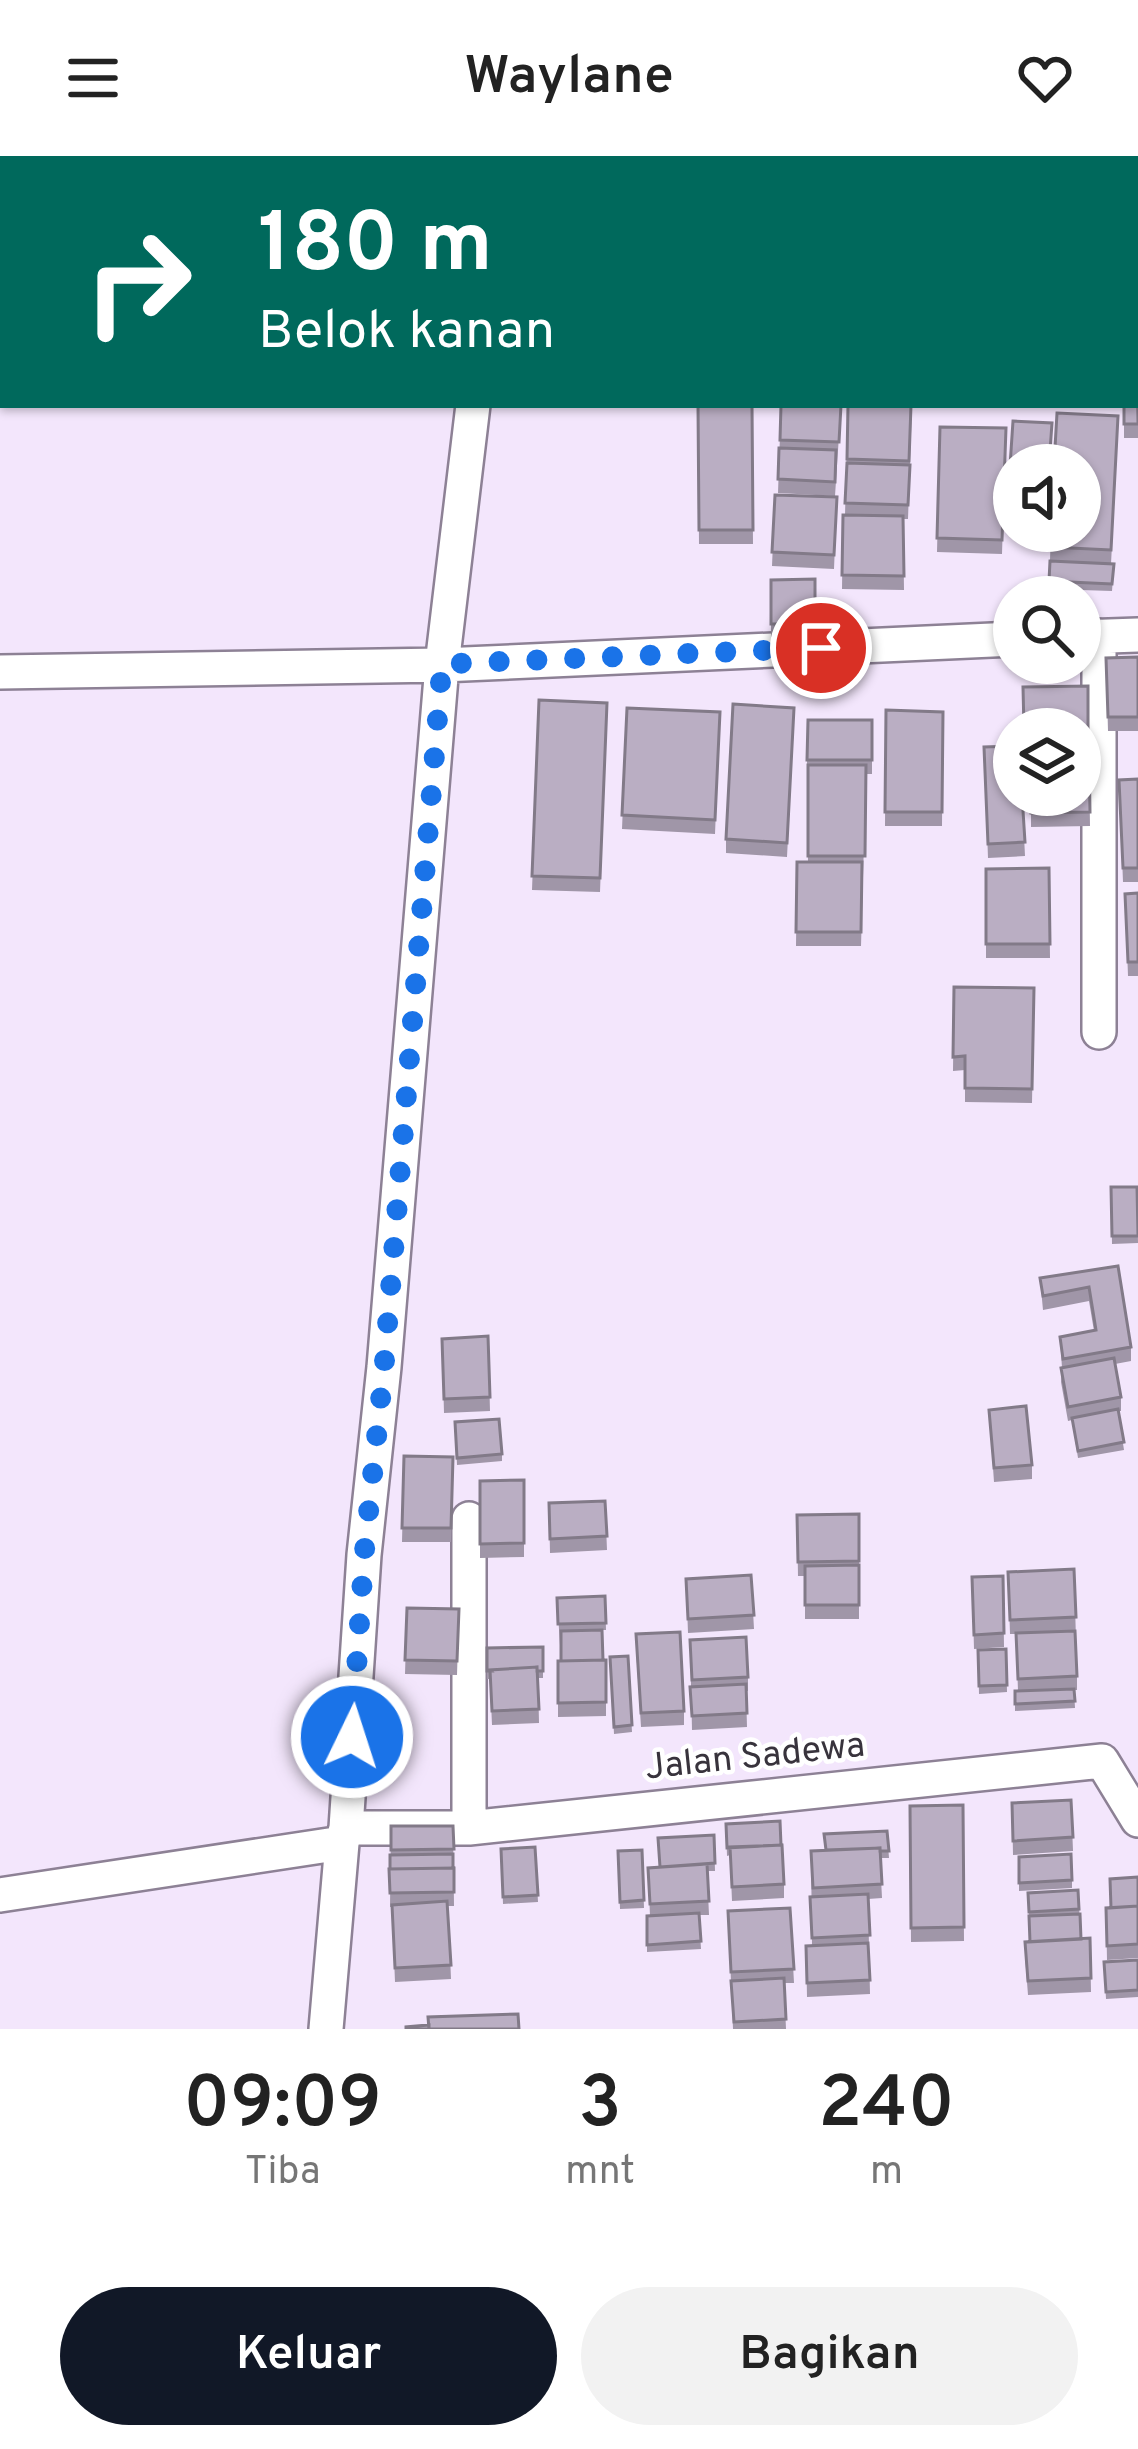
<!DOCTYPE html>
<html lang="id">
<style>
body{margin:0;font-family:Overpass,sans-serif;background:#f2f2f2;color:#222;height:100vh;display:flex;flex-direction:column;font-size:45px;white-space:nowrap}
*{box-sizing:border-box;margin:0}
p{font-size:39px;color:#767676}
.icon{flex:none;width:66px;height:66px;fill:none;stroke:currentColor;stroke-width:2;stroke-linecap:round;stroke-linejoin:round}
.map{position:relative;height:1873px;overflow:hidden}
.side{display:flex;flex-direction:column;background:#fff;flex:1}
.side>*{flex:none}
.top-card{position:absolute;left:0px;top:0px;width:1140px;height:252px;box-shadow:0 3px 9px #0004;background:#00695c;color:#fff;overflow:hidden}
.buttons{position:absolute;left:993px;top:288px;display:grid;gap:24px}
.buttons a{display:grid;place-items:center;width:108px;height:108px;border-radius:50%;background:#fff;box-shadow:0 3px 9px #0004;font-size:60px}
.pin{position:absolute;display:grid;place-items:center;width:102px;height:102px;color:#fff;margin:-51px;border:6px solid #fff;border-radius:50%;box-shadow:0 3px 12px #0007}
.me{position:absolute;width:132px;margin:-66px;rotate:4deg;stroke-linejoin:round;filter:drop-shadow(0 0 9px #0008)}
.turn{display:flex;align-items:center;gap:42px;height:252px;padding:0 60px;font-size:54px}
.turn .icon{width:156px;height:156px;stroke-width:2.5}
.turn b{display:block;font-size:84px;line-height:102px}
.eta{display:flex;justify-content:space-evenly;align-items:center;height:204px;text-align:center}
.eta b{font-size:72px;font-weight:600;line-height:84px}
.action{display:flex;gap:24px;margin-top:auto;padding:24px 60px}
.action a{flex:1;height:138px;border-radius:72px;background:#111827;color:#fff;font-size:48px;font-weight:600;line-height:138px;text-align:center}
.action a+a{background:#f2f2f2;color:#222}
header{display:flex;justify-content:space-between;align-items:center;height:156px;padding:0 60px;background:#fff;font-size:54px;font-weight:600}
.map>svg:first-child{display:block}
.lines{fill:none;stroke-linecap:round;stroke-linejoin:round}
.minor-casing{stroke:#8d8195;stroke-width:38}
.minor{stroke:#fff;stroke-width:33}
.wall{fill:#a096a8}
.building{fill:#baaec3;stroke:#827a88;stroke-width:3}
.route{stroke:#1a73e8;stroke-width:21;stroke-dasharray:0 37.8}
.labels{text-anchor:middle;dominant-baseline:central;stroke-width:9;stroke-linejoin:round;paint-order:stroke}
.street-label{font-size:36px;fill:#38333c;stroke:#fff}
</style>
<header><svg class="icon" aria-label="menu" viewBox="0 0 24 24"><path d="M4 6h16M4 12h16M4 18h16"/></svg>Waylane<svg class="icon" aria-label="heart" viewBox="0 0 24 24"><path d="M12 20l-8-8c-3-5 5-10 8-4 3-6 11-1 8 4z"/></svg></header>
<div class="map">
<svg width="1138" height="1873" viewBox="0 0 1138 1873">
<rect width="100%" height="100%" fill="#f3e6fc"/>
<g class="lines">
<defs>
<path id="minor" d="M501,3v-3
M1099,480v396
M1080,481l58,-2
M0,516l442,-7 572,-26
M346,1672h123l633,-67 36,59
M469,1672v-309
M0,1739l342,-52
M326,1873l16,-186 4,-15 18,-273 20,-188 58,-702 31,-260"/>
</defs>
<use href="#minor" class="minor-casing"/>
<use href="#minor" class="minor"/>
</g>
<path class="wall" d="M1138,206v76h-14v-33z
M698,249h54l1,139h-54z
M781,249h60l-6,91 -57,-3z
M848,249h64l-4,114h-5l1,71 -62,-1 1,-74h2z
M1013,265l39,2 -2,42h-36v31l-5,-1z
M940,271l66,1 -4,126 -65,-2z
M1118,274l-7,134h3l-2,27 -63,-2 2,-58z
M775,339l62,2 -3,72 -62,-3z
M815,423v59h-44v-58z
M1138,501v74h-30l-2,-73z
M1088,530l2,140 -59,1v-32h49v-66z
M539,544l68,3 -7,189 -68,-2z
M627,552l93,4 -5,122 -93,-5z
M886,554l57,2 -1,114h-57z
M872,564v54h-6l-5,172h-65l1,-84h11l-1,-102z
M794,566l-7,135 -61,-4v-14z
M984,591l38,48 3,61 -37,2z
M1138,623v103h-15l-4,-102z
M1049,712l1,90h-64v-89z
M1138,737v83h-10l-3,-82z
M954,831l80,1 -2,115 -67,-1v-32l-12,1z
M1111,1031h26l1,56 -26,1z
M1118,1110l13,81v14l-16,3 6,33v14h-3l6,39 -46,8 -6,-38 -4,1 -7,-39 1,-14 -2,-31 34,-6 -5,-30 -46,9 -3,-32z
M488,1180l2,75 -46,2 -2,-74z
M989,1254l43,55v14l-38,3z
M455,1266l47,32v7l-45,4z
M404,1300l49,1 -2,85h-49z
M524,1324v77l-44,1v-77z
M605,1345l2,49 -57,3 -1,-50z
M859,1358v105h-54v-43h-7l-1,-61z
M1074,1413l3,107v14h-3l1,18 -60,3v-20h3l-2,-57h-6l-2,-62z
M751,1419l3,54 -66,4 -2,-54z
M1003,1420l1,71 -30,2 -2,-72z
M605,1440l1,34h-17l14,30h3v56l-48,1v-56h3l-4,-63z
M407,1452l52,1 -2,66 -52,-1z
M690,1484l58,37v14h-2l1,36 -55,3z
M543,1491v31h-5l1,45 -47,2 -2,-46h-3v-31z
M636,1492l48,63v14l-43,2z
M1006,1493l1,43 -28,2 -1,-44z
M628,1500l4,76 -18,2 -4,-77z
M1071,1644l2,51 -60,4 -1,-52z
M963,1649l1,136 -53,1 -1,-136z
M726,1668l58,60v14l-52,3 -2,-46 -3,1z
M391,1670h62l1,80h-6l3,73 -56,3 -3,-75h-2z
M887,1675l2,27h-9l2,40 -14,1 2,95 -63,3 -1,-51h6l-1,-95 14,-1z
M714,1679l1,36h-8l2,44h-10l2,34 -54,3v-36h3l-2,-48 11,-1z
M535,1691l3,55 -35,2 -2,-55z
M642,1694l2,58 -24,1 -2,-58z
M1019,1701l53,23v8l-53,3z
M1138,1721v81l-31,2 -1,-52h5z
M1078,1734l3,49 9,-1 1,54 -63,3 -3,-39 5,-14 -2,-49z
M790,1752l4,75h-10l2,46h-53l-5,-118z
M1138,1804v37l-32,2 -2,-37z"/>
<path class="building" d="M1137,206l1,62h-14v-19h13z
M698,249h54l1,125h-54z
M781,249h60l-2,37 -59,-2z
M848,249h63l-2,56 -62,-2z
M1057,257l61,3 -7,134 -61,-3 1,-16h29v-66h-26z
M1013,265l39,2 -3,42h-35v17l-5,-1z
M940,271l66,1 -4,112 -65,-2z
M779,292l57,2 -1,32 -57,-3z
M847,307l63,2 -2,40 -63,-2z
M775,339l62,2 -3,58 -62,-3z
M843,359l60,1 1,60 -62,-1z
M1050,405l64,3 -2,20 -63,-3z
M815,423v45h-44v-44z
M1138,501v60h-30l-2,-59z
M1088,530v57h-8v-14h-56l-1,-42z
M539,544l68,3 -7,175 -68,-2z
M733,548l61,4 -7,135 -61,-4z
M627,552l93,4 -5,108 -93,-5z
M886,554l57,2 -1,100h-57z
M808,564h64v40h-65z
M1014,590v49h8l3,47 -37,2 -4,-97z
M1089,593l1,63 -59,1v-18h49v-45z
M808,609h58l-1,91h-57z
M1138,623v89h-15l-4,-88z
M797,706h65l-1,70h-65z
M1049,712l1,76h-64v-75z
M1138,737v69h-10l-3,-68z
M954,831l80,1 -2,101 -67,-1v-32l-12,1z
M1111,1031h26l1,49h-26z
M1118,1110l13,81 -68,12 -3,-22 36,-7 -7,-43 -46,9 -3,-18z
M488,1180l2,61 -46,2 -2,-60z
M1114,1202l7,39 -53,10 -7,-39z
M1026,1250l6,59 -38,3 -5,-58z
M1118,1253l6,33 -46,9 -6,-33z
M499,1263l3,35 -45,4 -2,-36z
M404,1300l49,1 -2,71h-49z
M524,1324v63l-44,1v-63z
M605,1345l2,35 -57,3 -1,-36z
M859,1358v47l-61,1 -1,-47z
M859,1409v40h-54v-39z
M1074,1413l2,48 -66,3 -2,-48z
M751,1419l3,40 -66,4 -2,-40z
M1003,1420l1,57 -30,2 -2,-58z
M605,1440l1,27 -48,1 -1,-26z
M407,1452l52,1 -2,52 -52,-1z
M602,1474l1,30 -42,1v-30z
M1075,1475l2,45 -59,3 -2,-46z
M680,1476l4,79 -43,2 -5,-79z
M746,1481l2,40 -56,3 -2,-40z
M543,1491v24h-6v-4l-47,3 1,1h-4v-23z
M1006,1493l1,36 -28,1 -1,-36z
M628,1500l4,69 -18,2 -4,-70z
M606,1504v42l-48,1v-42z
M537,1511l2,42 -47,2 -2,-41z
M746,1528l1,29 -55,3 -2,-29z
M1074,1533l1,12 -60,3v-13z
M1071,1644l2,37 -60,4 -1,-38z
M963,1649l1,122 -53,1 -1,-122z
M780,1665l1,24 -54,3 -1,-24z
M391,1670h62l1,23 -63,1z
M887,1675l2,20h-9v-3l-54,2 -2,-16z
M714,1679l1,28 -55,4 -2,-29z
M782,1689l2,39 -52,3 -2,-40z
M535,1691l3,48 -35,2 -2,-48z
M880,1692l2,36 -69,4 -2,-37z
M642,1694l2,50 -24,2 -2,-51z
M453,1698v14l-63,1v-14z
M1071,1698l1,26 -53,3v-26z
M707,1708l2,37 -59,3 -2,-36z
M454,1712v24l-64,1 -1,-24z
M1138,1721v29l-27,2 -1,-29z
M1078,1734l1,19 -50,3 -1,-19z
M868,1738l2,41 -58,3 -2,-41z
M447,1745l4,64 -56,3 -3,-63z
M1138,1750v38l-31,2 -1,-38z
M790,1752l4,61 -63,3 -3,-61z
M699,1757l2,28 -54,4v-29z
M1080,1758l1,25 -51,3 -1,-26z
M1090,1782l1,40 -63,3 -3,-39z
M868,1787l2,37 -63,3 -1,-37z
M1138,1804v30l-32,2 -2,-30z
M784,1822l2,41 -52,3 -3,-41z
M518,1858l1,15h-90l-1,-12z
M429,1869v4h-23v-2z"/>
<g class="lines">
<path class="route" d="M352,1581l12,-182 20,-188 58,-703 379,-16"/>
</g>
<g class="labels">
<g class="street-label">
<text transform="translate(755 1602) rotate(-6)">Jalan Sadewa</text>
</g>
</g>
</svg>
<div class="buttons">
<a><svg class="icon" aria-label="sound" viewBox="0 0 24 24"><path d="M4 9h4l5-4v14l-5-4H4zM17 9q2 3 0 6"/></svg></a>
<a><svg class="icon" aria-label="search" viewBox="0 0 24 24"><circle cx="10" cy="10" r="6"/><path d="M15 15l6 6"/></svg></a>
<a><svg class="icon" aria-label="layers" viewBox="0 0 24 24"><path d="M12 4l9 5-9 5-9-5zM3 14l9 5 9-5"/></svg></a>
</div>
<div class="pin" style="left:821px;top:492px;background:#d93025"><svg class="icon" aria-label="arrive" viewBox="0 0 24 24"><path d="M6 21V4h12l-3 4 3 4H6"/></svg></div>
<svg class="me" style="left:352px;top:1581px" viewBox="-20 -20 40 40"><circle r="17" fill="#1a73e8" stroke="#fff" stroke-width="3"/><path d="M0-11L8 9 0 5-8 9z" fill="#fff"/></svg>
<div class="top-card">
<div class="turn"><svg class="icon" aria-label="right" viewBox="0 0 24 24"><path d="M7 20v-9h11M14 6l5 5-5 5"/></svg><div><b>180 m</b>Belok kanan</div></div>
</div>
</div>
<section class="side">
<div class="eta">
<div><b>09:09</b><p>Tiba</p></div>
<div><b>3</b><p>mnt</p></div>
<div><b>240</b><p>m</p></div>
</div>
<div class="action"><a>Keluar</a><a>Bagikan</a></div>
</section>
